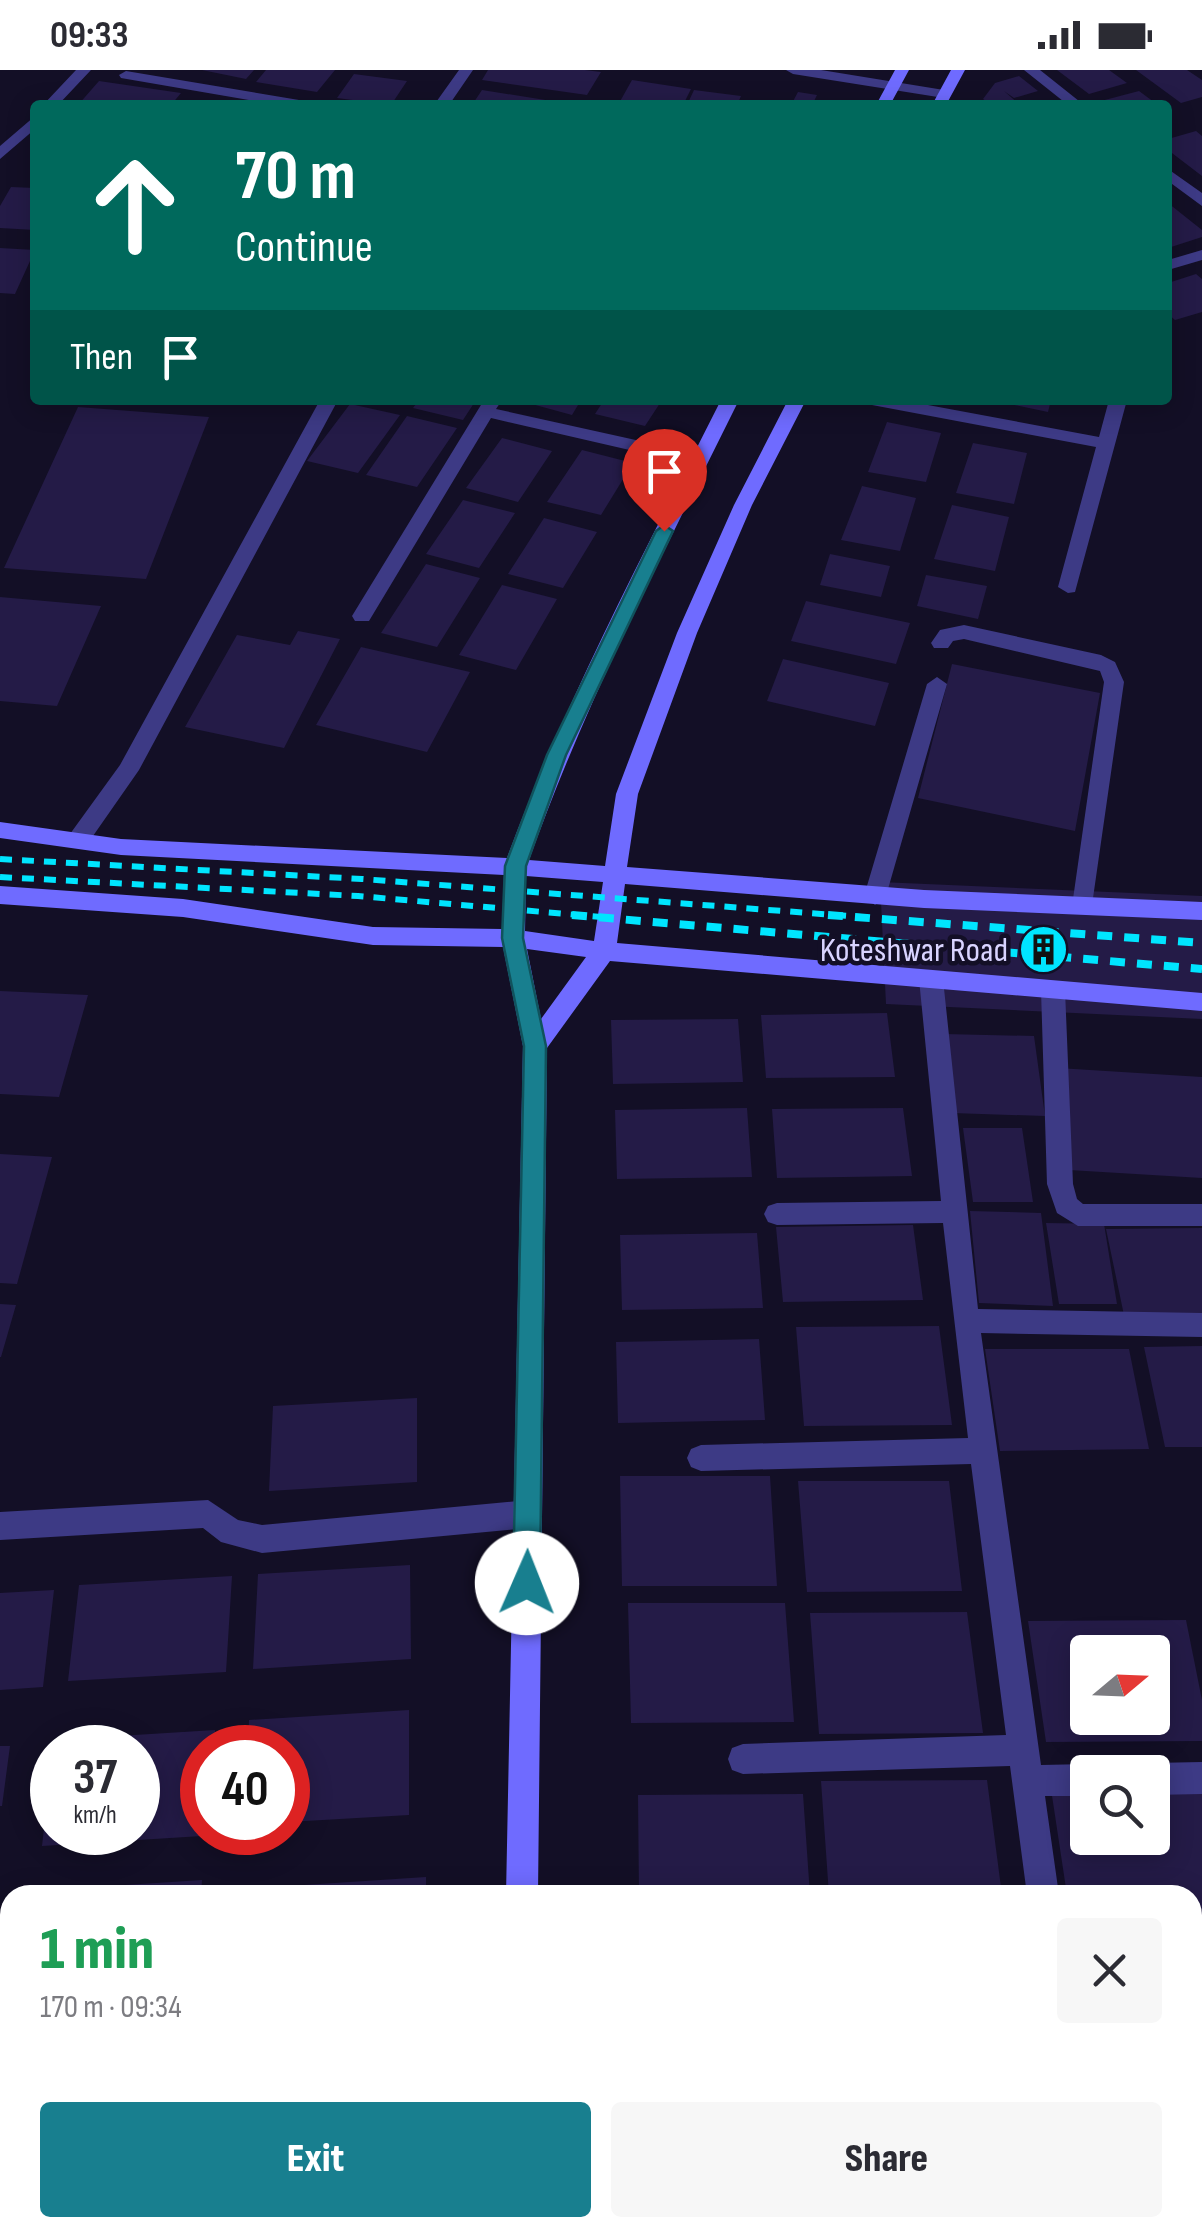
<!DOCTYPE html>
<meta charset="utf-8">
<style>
body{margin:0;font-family:"Sofia Sans Condensed",sans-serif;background:#f7f7f7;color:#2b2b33;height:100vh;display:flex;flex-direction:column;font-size:38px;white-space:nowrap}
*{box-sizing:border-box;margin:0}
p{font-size:32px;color:#7c7c81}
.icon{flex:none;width:55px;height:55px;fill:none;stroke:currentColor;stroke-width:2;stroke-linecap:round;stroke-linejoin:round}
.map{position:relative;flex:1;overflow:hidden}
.panel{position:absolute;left:0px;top:1815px;width:1202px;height:352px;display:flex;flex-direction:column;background:#fff;border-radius:30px 30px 0 0;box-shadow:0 5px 25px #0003}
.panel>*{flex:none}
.hud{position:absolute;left:30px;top:30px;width:1142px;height:305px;border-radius:10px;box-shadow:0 5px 25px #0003;background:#00695c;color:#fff;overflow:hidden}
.needle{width:65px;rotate:71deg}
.fabs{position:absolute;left:1070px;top:1565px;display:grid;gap:20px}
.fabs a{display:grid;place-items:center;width:100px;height:100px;border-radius:10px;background:#fff;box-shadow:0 5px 25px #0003;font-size:50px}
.speed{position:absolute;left:30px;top:1655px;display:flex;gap:20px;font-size:50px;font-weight:700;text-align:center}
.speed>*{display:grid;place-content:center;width:130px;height:130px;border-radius:50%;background:#fff;box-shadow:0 5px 25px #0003;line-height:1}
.speed small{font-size:25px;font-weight:400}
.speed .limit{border:15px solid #d22;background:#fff;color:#111}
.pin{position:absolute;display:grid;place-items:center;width:85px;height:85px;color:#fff;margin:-102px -42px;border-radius:50% 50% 50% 0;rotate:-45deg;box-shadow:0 0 10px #0007}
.pin .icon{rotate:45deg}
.me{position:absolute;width:110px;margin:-55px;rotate:1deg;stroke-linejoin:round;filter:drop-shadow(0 0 8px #0008)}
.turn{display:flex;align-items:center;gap:35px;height:210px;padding:0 40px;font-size:45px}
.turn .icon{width:130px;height:130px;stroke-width:2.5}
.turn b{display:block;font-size:70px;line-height:85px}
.then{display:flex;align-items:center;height:95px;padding:0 40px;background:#0003;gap:20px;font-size:38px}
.round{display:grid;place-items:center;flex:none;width:105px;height:105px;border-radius:10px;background:#f7f7f7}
.headline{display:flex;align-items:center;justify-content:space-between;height:170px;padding:0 40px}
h1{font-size:60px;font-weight:800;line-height:75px;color:#1e9e55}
.action{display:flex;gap:20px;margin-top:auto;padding:20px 40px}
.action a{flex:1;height:115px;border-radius:10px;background:#187f8f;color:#fff;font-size:40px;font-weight:800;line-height:115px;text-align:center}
.action a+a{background:#f7f7f7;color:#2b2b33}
.status{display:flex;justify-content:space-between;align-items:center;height:70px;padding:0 50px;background:#fff;direction:ltr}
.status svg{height:28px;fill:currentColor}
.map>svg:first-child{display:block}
.building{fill:#241b47;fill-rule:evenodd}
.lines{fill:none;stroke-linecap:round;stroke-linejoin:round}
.street{fill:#3d3a85;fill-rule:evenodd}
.secondary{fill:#6f6bff;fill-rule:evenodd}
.rail-far1{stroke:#00e5ff;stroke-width:6;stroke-dasharray:12 10;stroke-linecap:butt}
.rail{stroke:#00e5ff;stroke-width:8;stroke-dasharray:15 12;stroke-linecap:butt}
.route{fill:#187f8f;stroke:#10535d;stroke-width:2.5}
.labels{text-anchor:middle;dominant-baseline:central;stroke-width:9;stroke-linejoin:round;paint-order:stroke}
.poi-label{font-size:35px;fill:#d9d4ff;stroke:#130f26;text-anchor:end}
</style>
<div class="status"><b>09:33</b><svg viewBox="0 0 49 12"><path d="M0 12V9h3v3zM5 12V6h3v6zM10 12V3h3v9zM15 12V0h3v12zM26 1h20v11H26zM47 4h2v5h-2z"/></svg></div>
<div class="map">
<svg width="1202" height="2166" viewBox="0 0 1202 2166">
<rect width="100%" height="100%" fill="#130f26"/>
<path class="building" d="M202,0h52l-8,9z
M266,0h69l-18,22 -61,-10z
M488,0h97l16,2 -14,23 -105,-15z
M1057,0h52l18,13 -38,11z
M1136,0h51l15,10v17l-21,6z
M354,4l53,7 -16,24 -54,-7z
M1019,6l19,15 -24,7 -10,-7 16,14h-29l-8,-6 12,-16z
M632,10l59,9 -8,16h-65z
M99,11l82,12 -10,12h-93z
M482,20l82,13v2h-92z
M694,20l47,6 -4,9h-50z
M1139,21l19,14h-52l-5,-4z
M798,22l19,3 -5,10h-21z
M1196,61l6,5v40l-34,-26v-11z
M11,117l24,1v42l-35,-2v-22z
M1168,133l34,27v7l-34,11z
M0,178l35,2 -20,44 -15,-1z
M1196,204l6,5v33l-27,8 -7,-6v-31z
M419,330h57l-13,20 -50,-12z
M517,330h64l-9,15z
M604,330h58l-17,26 -50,-12z
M991,330h60l-3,12z
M350,334l50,11 -42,58 -51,-12z
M78,337l131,10 -63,162 -142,-11z
M407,346l50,12 -40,59 -51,-12z
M887,352l54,11 -15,49 -58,-10z
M502,368l50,13 -34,51 -52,-14z
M973,373l54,10 -13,51 -58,-11z
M582,380l51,13 -32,52 -54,-13z
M862,416l54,12 -16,53 -59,-11z
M463,430l52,13 -36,55 -53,-14z
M952,435l57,12 -14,54 -61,-12z
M544,448l53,14 -34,56 -55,-14z
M830,484l60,12 -9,31 -61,-12z
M426,494l54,14 -43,69 -56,-14z
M926,505l61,11 -9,33 -61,-13z
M502,515l55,14 -41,71 -57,-15z
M0,527l101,9 -44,100 -57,-5z
M806,531l104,22 -14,41 -105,-23z
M298,561l42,8 -56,109 -99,-21 52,-92 53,10z
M361,577l109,25 -43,80 -111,-27z
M783,589l106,24 -14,43 -108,-25z
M952,594l148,29 -25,138 -157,-33z
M880,812l322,14v123l-316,-15z
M0,921l88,4 -29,102 -59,-3z
M887,943l8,64 -129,1 -5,-63z
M738,949l5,63 -130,2 -2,-64z
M944,964l90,2 11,80 -93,-3z
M1058,998l144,9v101l-133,-8z
M747,1038l5,69 -135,2 -2,-69z
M903,1038l9,68 -135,2 -5,-69z
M963,1058h59l11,74h-60z
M0,1084l52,3 -35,127 -17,-1z
M970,1141l71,2 12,93 -74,-3z
M1046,1153l58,1 13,80h-58z
M913,1155l10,75 -140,2 -7,-75z
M1202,1158v92h-77l-19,-91z
M757,1163l6,75 -141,2 -2,-75z
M0,1234l16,1 -15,52h-1z
M939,1256l13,99 -148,1 -8,-99z
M759,1269l6,81 -147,3 -2,-81z
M1202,1276v101h-37l-21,-100z
M985,1279h144l20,100 -149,2z
M417,1328v84l-148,9 4,-85z
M620,1406h150l7,110h-155z
M798,1411h151l13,110 -155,1z
M410,1495l1,94 -158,10 5,-95z
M232,1506l-6,96 -158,9 11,-96z
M54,1520l-11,97 -43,3v-97z
M628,1533h157l9,119 -163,1z
M967,1542l16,121 -164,1 -9,-121z
M1186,1550l16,80v41l-156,1 -18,-121zM1088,1582h64v66h-64z
M409,1640v105l-121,7v-74h-40l1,-28z
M215,1660l-1,18h-12v88l-160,10 8,-71 2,57h86v-84h-85l1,-8z
M0,1676h10l-8,60h-2z
M987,1710l15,115h-173l-8,-114z
M1088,1718v50h64v-50h50v136h-10v-29h-125l-16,-106z
M803,1724l7,101h-171l-1,-100z
M426,1807v18h-169l1,-7z
M202,1810l-1,15h-168v-4z
M1192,1897h10v269h-47l-1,-8h38z
M7,2114l3,44 23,2 -31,3z
M645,2158h298l1,8h-298z"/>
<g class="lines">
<path class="street" d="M76,0h15l-33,35h-15z
M459,0h14l-24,35h-15z
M786,0h35l123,20 7,4 -7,4 -151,-24z
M1024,0h16l44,35h-16z
M126,1l179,30 7,4h-34l-157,-27 -2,-3z
M35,46v13l-35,30v-13z
M1168,99l34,24v13l-34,-25z
M1202,180v10l-34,10v-10z
M320,330h18l-199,370 -53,76h-16l-3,-6 3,-6 50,-69z
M484,330h18l-6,9 203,45 9,6 -9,6 -208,-48 -122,203h-14l-3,-5z
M863,330h38l198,37 10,-37h18l-52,192 -7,1 -10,-6 38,-140 -224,-42z
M964,555l137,30 14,7 9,20 -33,230h-16l-3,-6 32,-224 -4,-11 -136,-32 -11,2 -5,7h-14l-3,-5 9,-13z
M937,607l10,7 -61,212 -11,9 -11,-9 63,-212z
M931,900l12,9 35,330 224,4v24l-221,-4 60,432 47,-1 12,8h-12v24h-43l14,99h-32l-17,-129 -267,8 -11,-4 -4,-11 4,-11 11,-4 263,-9 -35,-271 -270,7 -10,-4 -4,-9 4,-9 10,-4 267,-7 -25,-215 -166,2 -9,-3 -4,-8 4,-8 9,-3 164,-2 -22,-222z
M1053,911l8,2 4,7 8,194 4,15 6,5h119v22h-124l-21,-13 -10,-29 -6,-194 4,-7z
M208,1430l30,20 24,5 266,-25 10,4 4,10 -4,10 -10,4 -266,25 -41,-11 -18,-14 -203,12v-28z
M1202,1692v32l-50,1v-23h-13l13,-9z
M4,1847l6,2v60l-10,4v-65z
M1202,1859v32l-10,1v-32z
M0,1982h10v34h-10z
M604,2158h35l1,8h-36z
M961,2158h35l3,8h-36z
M1104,2158h35l2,8h-36z"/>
<path class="secondary" d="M895,0h14l-19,35h-14z
M951,0h14l-19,35h-14z
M721,330h18c-75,152 -153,300 -210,460l76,6 11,-72 61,-161 57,-128 54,-105h18l-54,105 -55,128 -59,161 -11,73 297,23 278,12v18l-278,-12 -299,-24 -8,59 585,50v18l-592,-50 -63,87 -9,847h-32l17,-849 -20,-99 -130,-2 -190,-28 -183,-13v-18l183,13 190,28 129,2 2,-54 -383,-20 -121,-17v-16l121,17 386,19c59,-159 138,-307 214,-458zM526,806l77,6 -9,59 -69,-10zM527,879l59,8 -45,62z
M499,2158h35l1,8h-36z"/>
<path class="rail-far1" d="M0,789l362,20 499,38
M0,807l358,19 243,21"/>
<path class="rail" d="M572,845l630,54
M828,845l374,28"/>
</g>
<path class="route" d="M664,455l9,6 -107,224 -40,111 -3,72 23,108 -6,537 -4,9 -9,4 -10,-4 -4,-9 11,-537 -22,-108 3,-72 42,-111 109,-224z"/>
<defs>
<symbol id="building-disc" viewBox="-11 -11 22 22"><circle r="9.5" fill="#00e5ff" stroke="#130f26"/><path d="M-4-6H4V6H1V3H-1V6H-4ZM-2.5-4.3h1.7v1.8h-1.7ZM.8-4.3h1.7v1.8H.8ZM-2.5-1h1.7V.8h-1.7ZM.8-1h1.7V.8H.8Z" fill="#111"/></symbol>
</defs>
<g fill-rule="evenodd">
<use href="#building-disc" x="1016" y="852" width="55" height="55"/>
</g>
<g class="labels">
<g class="poi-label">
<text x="1008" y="880">Koteshwar Road</text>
</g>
</g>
</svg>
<div class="fabs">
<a><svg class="needle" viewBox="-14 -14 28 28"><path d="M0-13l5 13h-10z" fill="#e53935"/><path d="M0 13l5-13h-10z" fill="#7c7c81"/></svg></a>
<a><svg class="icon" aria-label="search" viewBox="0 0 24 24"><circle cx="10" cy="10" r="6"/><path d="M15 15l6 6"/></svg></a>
</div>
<div class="speed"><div>37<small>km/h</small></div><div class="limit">40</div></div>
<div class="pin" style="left:664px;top:461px;background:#d93025"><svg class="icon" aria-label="arrive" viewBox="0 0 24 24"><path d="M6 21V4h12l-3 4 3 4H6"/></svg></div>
<svg class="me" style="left:527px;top:1513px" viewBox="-20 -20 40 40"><circle r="19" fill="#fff"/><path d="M0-13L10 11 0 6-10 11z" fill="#187f8f"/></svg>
<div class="hud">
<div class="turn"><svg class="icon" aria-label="ahead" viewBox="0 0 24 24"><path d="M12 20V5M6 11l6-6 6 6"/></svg><div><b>70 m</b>Continue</div></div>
<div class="then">Then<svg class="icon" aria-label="arrive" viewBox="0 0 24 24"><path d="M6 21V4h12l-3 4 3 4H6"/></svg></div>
</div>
<section class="panel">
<div class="headline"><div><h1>1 min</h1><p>170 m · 09:34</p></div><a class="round"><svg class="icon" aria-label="close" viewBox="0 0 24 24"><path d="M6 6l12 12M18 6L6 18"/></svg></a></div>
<div class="action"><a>Exit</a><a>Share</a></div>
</section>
</div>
